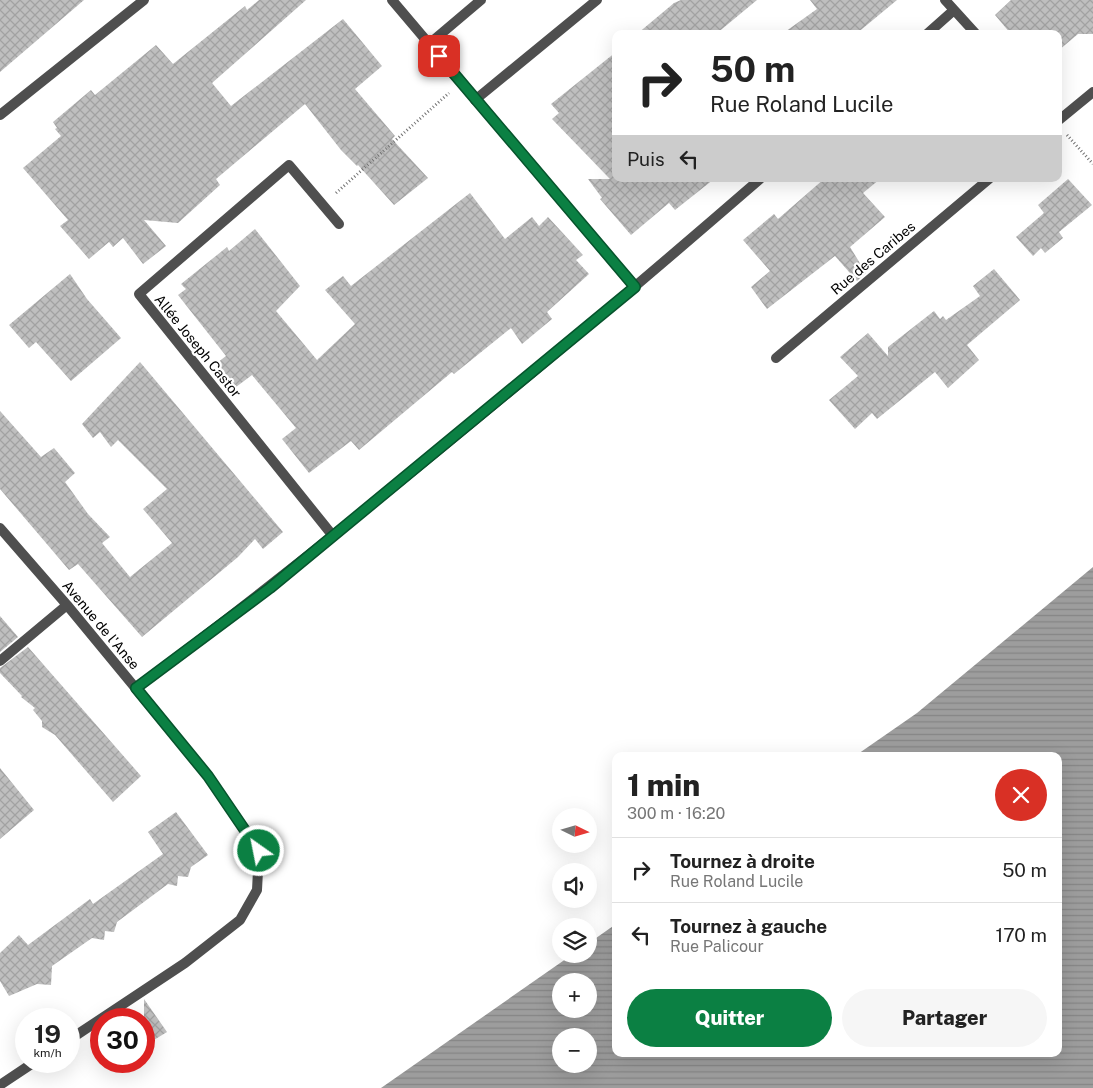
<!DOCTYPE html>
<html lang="fr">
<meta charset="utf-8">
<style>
body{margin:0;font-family:"Public Sans",sans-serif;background:#f6f6f6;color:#222;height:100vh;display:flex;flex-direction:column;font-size:19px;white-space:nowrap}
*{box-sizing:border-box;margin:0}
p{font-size:16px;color:#767676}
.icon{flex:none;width:28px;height:28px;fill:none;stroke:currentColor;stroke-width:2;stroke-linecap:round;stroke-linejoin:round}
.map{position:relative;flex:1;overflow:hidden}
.panel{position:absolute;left:612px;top:752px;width:450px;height:305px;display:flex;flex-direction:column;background:#fff;border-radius:10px;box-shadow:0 5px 20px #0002}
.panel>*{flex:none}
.top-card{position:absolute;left:612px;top:30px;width:450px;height:152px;border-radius:10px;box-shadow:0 5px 20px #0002;background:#fff;color:#222;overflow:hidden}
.needle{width:32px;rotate:95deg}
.fabs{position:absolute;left:552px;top:808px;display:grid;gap:10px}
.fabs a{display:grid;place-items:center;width:45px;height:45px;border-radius:50%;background:#fff;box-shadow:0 5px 20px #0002;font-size:25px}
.speed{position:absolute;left:15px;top:1008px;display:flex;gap:10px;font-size:25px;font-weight:700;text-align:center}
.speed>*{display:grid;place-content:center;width:65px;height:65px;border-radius:50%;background:#fff;box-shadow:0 5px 20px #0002;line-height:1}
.speed small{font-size:12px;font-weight:400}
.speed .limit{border:8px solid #d22;background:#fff;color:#111}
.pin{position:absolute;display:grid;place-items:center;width:42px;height:42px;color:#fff;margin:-21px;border-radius:10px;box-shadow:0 2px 8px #0006}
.me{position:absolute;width:55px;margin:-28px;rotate:327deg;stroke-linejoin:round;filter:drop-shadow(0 0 4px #0008)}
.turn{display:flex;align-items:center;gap:18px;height:105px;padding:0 15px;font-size:22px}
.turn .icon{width:65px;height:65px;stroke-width:2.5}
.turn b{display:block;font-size:35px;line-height:42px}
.then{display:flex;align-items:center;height:48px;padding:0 15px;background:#0003;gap:10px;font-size:19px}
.round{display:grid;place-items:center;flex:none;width:52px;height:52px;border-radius:26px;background:#f6f6f6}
.headline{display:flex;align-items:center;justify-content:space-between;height:85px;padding:0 15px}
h1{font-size:30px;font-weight:800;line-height:38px}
.cta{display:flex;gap:10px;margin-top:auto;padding:10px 15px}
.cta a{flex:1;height:58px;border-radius:30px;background:#0b8043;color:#fff;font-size:20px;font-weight:800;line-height:58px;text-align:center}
.cta a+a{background:#f6f6f6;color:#222}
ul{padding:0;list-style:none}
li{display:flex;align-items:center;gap:15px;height:65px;padding:0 15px;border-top:1px solid #e0e0e0}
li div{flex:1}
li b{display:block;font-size:19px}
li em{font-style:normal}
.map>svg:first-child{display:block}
.water{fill:url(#water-rules);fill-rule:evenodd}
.building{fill:url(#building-cross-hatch)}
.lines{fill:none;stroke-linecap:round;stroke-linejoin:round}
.path{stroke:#717171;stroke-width:3;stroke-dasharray:1 2.5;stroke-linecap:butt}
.street{stroke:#4f4f4f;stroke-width:10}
.route-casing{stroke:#07532c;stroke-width:12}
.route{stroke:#0b8043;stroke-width:9}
.labels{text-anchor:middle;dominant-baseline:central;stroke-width:4.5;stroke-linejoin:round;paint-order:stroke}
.street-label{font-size:14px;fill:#000;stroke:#fff}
</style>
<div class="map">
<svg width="1093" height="1088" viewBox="0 0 1093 1088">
<defs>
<pattern id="water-rules" width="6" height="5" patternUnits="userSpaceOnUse" patternTransform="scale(1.25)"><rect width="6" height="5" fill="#9d9d9d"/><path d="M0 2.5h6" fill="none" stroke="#858585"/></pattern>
<pattern id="building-cross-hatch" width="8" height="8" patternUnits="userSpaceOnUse" patternTransform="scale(1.25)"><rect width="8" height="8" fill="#bfbfbf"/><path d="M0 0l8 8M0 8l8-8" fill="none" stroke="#a2a2a2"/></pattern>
</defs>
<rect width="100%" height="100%" fill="#fff"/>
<path class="water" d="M1093,567v521h-712l192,-134h16v-11l27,-19v130h443v-298h-204l62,-43zM561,981h28v28h-28zM589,1036v28h-28v-28z"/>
<path class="building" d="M0,0h84l-84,72z
M259,0h47l-94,83 19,23 112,-87 39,47 -27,23 40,47 -3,3 36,39 -34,27 -36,-40 -1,1 -16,-16 -36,-46 -89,75 4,6 -42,38 -34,-3 22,26 -23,18 -20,-26 -10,9 -4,-5 -20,17 -29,-33 8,-6 -45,-52 38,-32 -6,-7 2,-1 -4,-6 38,-32 4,5 61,-50 17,19 72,-58 2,4z
M681,0h76l-41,34h-79l37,-31z
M810,0h87l-41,34h-74l35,-25z
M1011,0h82v34h-15l-19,16v-16h-48l-16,-19z
M616,52v127h98l-39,31 -6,-7 -38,32 -31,-36 2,-1 -14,-19h22l-58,-60 7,-6 -8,-9z
M824,179h56l-17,14 22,24 -35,30 16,26 -9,8 -22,-25 -68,53 -16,-22 19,-16 -27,-31 31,-26 4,5z
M1068,179l24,26 -33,27 4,6 -18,15 -4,-5 -8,8 -17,-19 28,-24 -6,-8z
M470,193l35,46 27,-22 7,9 9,-9 35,38 -7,5 13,14 -42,38 5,7 -30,25 -11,-16 -57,46 -2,-2 -93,78 -8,-9 -42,32 -27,-34 14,-11 -44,-53 -16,12 -19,-24 9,-7 -48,-61 8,-6 -5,-5 46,-37 2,4 26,-22 45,57 -24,25 41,49 38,-36 -30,-34 18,-14 8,10z
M994,269l26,31 -53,45 12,15 -31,28 -13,-16 -58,47 -5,-6 -17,16 -26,-29 29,-24 -18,-19 28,-24 20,23v-9l46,-36 6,8 3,-3 3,4 34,-24 -7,-10z
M70,274l17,25 34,39 -50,43 -35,-39 -7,6 -20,-23z
M140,362l143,170 -20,17 -8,-10 -17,18 -96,80 -64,-73 -9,6 -69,-81v-78l41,46 13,-9 21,25 -10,9 23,32 22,23 -8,6 28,34 42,-34 -29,-34 24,-20 -49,-49 -7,7 -11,-15 -7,6 -11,-14z
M0,616l18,21 -18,15z
M28,647l113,129 -28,26 -58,-67 -13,-8v-6l-9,-11 2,-2 -14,-11 1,-1 -22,-23v-5z
M0,768l34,42 -34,29z
M176,812l32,43 -17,12 -3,10 -10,-1 -1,10 -9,-2 -51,38 -3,10 -9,-1 -1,9 -12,-2 -40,28 -1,19 -14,-1 -28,12 -9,-15v-28l19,-18 9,10 62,-46 3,5 70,-50 -15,-22z
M144,999l23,33 -23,14z"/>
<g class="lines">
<path class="path" d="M1067,135l26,29
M336,193l113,-100"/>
<path class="street" d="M392,0l243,287
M945,0l31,34
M927,34l27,-24
M429,44l52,-44
M475,100l122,-100
M0,115l144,-115
M1059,120l34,-28
M776,358l213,-179
M0,528l67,77 141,171 51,75 -2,39 -17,30 -55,43 -116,77
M333,536l-194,-242 150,-129 50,59
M0,661l67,-56
M136,688c215,-161 421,-333 624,-509
M0,1085l36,-24"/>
</g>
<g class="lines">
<defs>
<path id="route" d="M259,851l-51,-75 -72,-88 134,-100 365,-301 -196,-231"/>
</defs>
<use href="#route" class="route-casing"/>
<use href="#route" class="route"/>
</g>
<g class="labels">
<g class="street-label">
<text transform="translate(873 258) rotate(-40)">Rue des Caribes</text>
<text transform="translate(198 346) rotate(51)">Allée Joseph Castor</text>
<text transform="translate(101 625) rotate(50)">Avenue de l'Anse</text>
</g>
</g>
</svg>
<div class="fabs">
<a><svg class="needle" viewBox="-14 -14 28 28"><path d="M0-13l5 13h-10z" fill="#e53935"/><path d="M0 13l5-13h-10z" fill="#767676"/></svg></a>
<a><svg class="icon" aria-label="sound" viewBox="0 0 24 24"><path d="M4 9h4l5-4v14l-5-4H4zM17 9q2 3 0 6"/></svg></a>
<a><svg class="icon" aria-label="layers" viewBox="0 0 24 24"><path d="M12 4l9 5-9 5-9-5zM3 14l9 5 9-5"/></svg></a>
<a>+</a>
<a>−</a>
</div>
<div class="speed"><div>19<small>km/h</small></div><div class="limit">30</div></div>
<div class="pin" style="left:439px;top:56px;background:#d93025"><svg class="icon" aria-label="arrive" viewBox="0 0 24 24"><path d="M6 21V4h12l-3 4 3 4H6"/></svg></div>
<svg class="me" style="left:259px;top:851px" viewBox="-20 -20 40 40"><circle r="17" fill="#0b8043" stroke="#fff" stroke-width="3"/><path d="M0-11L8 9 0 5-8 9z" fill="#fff"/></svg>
<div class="top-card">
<div class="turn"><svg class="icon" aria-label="right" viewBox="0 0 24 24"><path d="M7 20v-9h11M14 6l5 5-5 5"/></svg><div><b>50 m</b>Rue Roland Lucile</div></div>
<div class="then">Puis<svg class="icon" aria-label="left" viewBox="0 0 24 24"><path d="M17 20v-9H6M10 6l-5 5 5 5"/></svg></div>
</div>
<section class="panel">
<div class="headline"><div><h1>1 min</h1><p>300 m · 16:20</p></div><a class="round" style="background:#d93025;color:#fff"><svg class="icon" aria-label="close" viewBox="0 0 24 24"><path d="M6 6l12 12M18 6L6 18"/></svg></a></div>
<ul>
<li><svg class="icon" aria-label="right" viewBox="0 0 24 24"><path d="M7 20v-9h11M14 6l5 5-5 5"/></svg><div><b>Tournez à droite</b><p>Rue Roland Lucile</p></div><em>50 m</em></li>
<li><svg class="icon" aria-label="left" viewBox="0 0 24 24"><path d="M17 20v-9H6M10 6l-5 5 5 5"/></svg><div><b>Tournez à gauche</b><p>Rue Palicour</p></div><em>170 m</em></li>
</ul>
<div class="cta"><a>Quitter</a><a>Partager</a></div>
</section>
</div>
